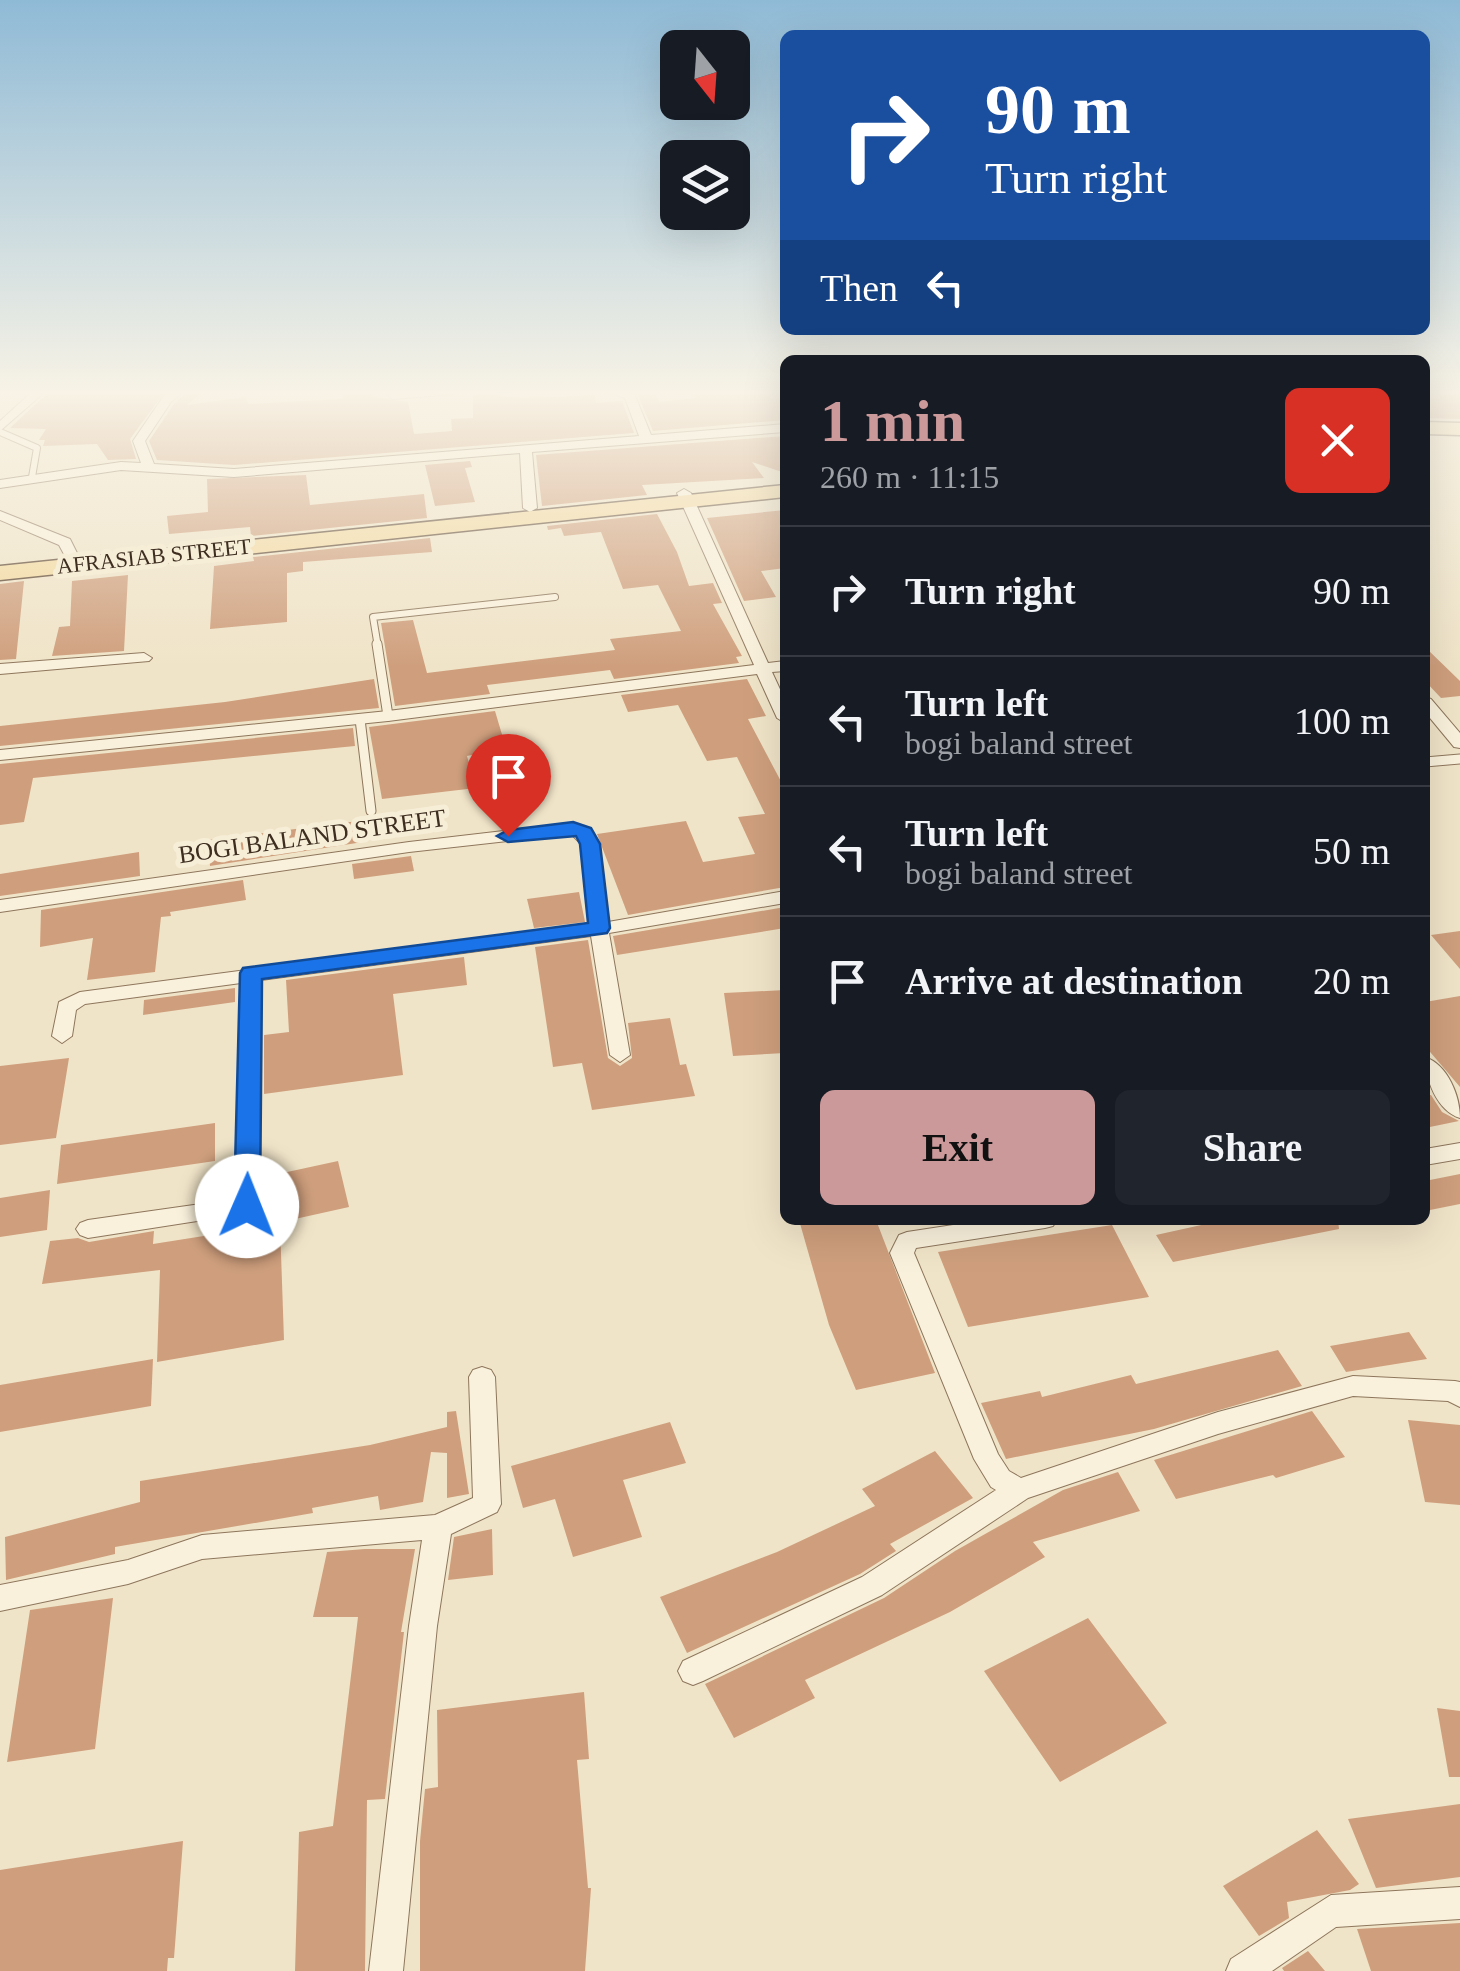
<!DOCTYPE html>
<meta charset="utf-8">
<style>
body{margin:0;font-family:"Times New Roman",serif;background:#20242c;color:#f1f3f6;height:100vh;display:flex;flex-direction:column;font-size:38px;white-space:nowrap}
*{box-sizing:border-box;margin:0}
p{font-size:32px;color:#9ea1a6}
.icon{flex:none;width:55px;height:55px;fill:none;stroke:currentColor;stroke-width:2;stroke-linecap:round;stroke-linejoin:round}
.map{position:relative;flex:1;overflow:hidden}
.sheet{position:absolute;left:780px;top:355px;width:650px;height:870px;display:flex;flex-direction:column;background:#171b24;border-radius:15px;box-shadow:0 10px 40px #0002}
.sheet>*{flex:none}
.guide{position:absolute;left:780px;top:30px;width:650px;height:305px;border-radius:15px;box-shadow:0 10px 40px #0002;background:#1a4fa0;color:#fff;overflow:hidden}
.needle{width:65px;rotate:163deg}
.tools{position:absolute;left:660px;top:30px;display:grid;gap:20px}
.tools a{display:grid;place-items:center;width:90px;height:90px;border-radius:15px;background:#171b24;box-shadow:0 10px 40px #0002;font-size:50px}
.pin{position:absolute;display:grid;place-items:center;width:85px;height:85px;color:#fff;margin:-102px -42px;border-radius:50% 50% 50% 0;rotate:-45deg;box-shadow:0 0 10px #0007}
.pin .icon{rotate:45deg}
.me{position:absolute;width:110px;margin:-55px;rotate:1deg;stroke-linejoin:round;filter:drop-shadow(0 0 8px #0008)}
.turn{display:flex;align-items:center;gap:35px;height:210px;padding:0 40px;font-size:45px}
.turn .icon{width:130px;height:130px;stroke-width:2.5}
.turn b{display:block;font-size:70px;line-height:85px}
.then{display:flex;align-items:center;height:95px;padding:0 40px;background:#0003;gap:20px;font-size:38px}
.round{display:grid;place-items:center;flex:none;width:105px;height:105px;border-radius:15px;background:#20242c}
.headline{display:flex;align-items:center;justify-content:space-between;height:170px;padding:0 40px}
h1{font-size:60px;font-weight:600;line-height:75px;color:#cc999b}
.action{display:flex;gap:20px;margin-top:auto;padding:20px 40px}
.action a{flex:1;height:115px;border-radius:15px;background:#cc999b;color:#111;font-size:40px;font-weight:600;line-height:115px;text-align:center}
.action a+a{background:#20242c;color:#f1f3f6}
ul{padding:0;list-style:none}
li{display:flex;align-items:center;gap:30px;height:130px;padding:0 40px;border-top:2px solid #363941}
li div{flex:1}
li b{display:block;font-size:38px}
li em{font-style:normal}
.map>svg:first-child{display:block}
.building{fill:#cf9f7d}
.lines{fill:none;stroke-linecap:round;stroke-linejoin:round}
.lane-far1-casing{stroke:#8d765c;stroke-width:8}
.lane-casing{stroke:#8d765c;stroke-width:11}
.street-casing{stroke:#8d765c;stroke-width:2}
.primary-casing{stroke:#5b4430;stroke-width:3}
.lane-far1{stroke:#faf1dc;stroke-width:6}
.lane{stroke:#faf1dc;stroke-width:9}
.street{fill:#faf1dc;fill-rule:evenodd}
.primary{fill:#f3d9a0;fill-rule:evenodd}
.route{fill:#1a73e8;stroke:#114b97;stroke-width:2.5}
.labels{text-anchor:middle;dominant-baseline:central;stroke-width:10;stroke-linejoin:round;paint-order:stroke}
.far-street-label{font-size:22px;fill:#3d2e20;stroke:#f7eed8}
.street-label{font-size:25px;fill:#3d2e20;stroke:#f7eed8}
</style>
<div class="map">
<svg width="1460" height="1971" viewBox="0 0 1460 1971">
<rect width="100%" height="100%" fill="#f0e4c8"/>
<path class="building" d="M51,390h115l-36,49 6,20 -28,1 -11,-16 -54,2 2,-6h-6l7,-11 -36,-1z
M189,390h15l-17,15 59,-8 2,7 95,-5 -1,-9h30l1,7 35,5 6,32 38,-3 -1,-12 22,-1v-26l27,-1v5l23,2 72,-3 1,8 26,-2 12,32 -400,32 -77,-5 -8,-19 25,-37z
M636,390h18l5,12 37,-4 -2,-8h91v30l-132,11z
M1425,392h35v27l-35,-1z
M785,436v37l-33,-11 12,16 -122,7 5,10 -105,11 -6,-51z
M470,461l2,6 -7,1 10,34 -40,4 -10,-41z
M306,475l4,30 114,-11 3,24 -176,18 -1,-9 -81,7 -2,-18 41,-4 -1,-33z
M785,510v58l-24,3 15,26 -32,4 -37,-83z
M657,514l20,38 12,34 24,-3 9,20 -9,1 29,52 -6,1 3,6 -125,16 -4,-9 -123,15 3,9 -95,12 -14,-83 32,-3 14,53 188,-23 -5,-11 71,-8 -23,-46 -35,4 -22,-57 -37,4 -3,-8 -13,2 -1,-4z
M430,538l2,14 -129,10v9l-16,2v49l-77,7 4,-63 40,-5 -1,-4z
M128,575l-4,76 -72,5 7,-29 11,-1 2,-45z
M24,581l-8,78 -16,1v-76z
M1425,647l35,34v15l-19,2 -16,-17z
M374,679l5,29 -379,38v-20l225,-24z
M747,679l19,37 -18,3 37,70v98l-157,28 -31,-81 89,-13 17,41 52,-8 -17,-37 27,-3 -28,-57 -30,4 -29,-56 -50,7 -7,-17z
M495,711l11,37 -39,8 9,32 -94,11 -13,-72z
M353,728l2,18 -322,32 -9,44 -24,3v-61z
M358,821l5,21 -153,24 -2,-26z
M139,852l1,24 -140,20v-22z
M411,856l3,15 -60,8 -2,-15z
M243,880l3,20 -76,12 1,4 -10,1 -6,55 -68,8 6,-42 -53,9 1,-37z
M579,892l6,30 -51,6 -7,-29z
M785,907v21l-168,27 -4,-19z
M1460,931v38l-29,-34z
M588,940l20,118 12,8 12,-8 -4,-35 42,-5 10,47 6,-1 9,32 -103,14 -10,-47 -29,4 -18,-120z
M464,957l3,28 -74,9 10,81 -139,19v-59l25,-3 -3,-52z
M235,988v14l-92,13 1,-15z
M785,990v63l-52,3 -9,-63z
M1460,996v91l-35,-41v-44z
M69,1058l-13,80 -56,7v-79z
M1431,1095l11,17 17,9 -34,7v-32z
M215,1123v38l-158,23 4,-39z
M338,1161l11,46 -63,14 -8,-47z
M1460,1174v30l-35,7v-30z
M50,1190l-3,40 -47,7v-39z
M799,1220h77l59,153 -79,17 -27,-65z
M1224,1220h114l1,9 -166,33 -17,-27z
M280,1224l4,116 -127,22 3,-92 -118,14 8,-43 28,-3 11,4 65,-11 -1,13z
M1112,1225l37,72 -181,30 -30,-75z
M1409,1332l18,27 -81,13 -16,-26z
M1278,1350l24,36 -148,43 -148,30 -25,-56 59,-12 2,6 89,-22 5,9z
M153,1359l-2,47 -151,26v-47z
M456,1411l13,83 -22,4v-45l-16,-1 -8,50 -43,8 -2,-14 -66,12 1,5 -198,34v7l-109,26 -1,-43 135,-35v-21l230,-36 77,-18v-15z
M1312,1411l33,46 -69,21 -3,-3 -97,24 -22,-39z
M1408,1420l52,5v80l-35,-3z
M670,1422l16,41 -63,17 19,57 -69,20 -18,-58 -32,9 -12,-42z
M935,1451l38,47 -83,46 6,7 -36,23 -173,79 -27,-56 117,-45 98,-46 -13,-17z
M1118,1472l22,39 -107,31 12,15 -95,55 -145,68 10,18 -81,40 -29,-54 179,-86 71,-47 108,-61z
M492,1529l1,46 -45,5 6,-43z
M365,1549h50l-14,83h3l-19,167 -18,1 -2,171h-70l4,-139 34,-6 25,-209h-45l14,-65z
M113,1598l-18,151 -88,13 23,-152z
M1088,1618l79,105 -107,59 -76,-111z
M584,1692l5,67 -12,1 11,128h3l-6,83h-165v-130l5,-52 13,-2 -1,-77z
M1437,1708l23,3v66h-11z
M1460,1804v73l-84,11 -28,-69z
M1317,1830l42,54 -9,6 -63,12 2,16 -30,18 -36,-50z
M183,1841l-9,117h-6l-1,13h-167v-101z
M1460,1923v48h-89l-14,-42z
M1308,1951l17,20h-41l-2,-3z"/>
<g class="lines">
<defs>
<path id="lane-far1" d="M0,432l37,16 -5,29
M378,647l-5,-30 182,-20"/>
<path id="lane" d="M377,644l11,72
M360,719l11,92
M1425,762l35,-3"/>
<path id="street" d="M34,390h13l-47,41v-10z
M172,390h13l-14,12 -26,39 9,23 80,5 405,-33 -14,-38 -23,-8 32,3 17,42 134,-11v8l-253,20 5,56 -7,4 -7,-4 -3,-55 -286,24 -113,-7 -121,18v-8l121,-18 20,1 -8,-22 30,-44z
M408,390h52l-6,4 -61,5 -6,-4z
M684,489l7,4 77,170 17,-2v10l-13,1 13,28v23l-8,-5 -20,-44 -369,47 -388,39v-10l388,-39 366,-46 -77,-172z
M0,511l70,28 8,16 -12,3 -7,-13 -59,-25z
M144,653l8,5 -3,3 -149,13v-10z
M1425,697l6,2 29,34v15l-6,-1 -29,-35z
M573,823l16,5 10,16 9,78 177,-31v12l-176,30 21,122 -10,7 -10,-7 -19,-119 -330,44 -2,226 -4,6 -167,26 -8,-3 -4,-6 4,-6 8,-3 148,-21 5,-216 -156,21 -9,6 -4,26 -10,7 -10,-7 7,-34 21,-10 509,-67 -8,-81 -10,-10 -162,18 -409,60v-12l409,-58z
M1425,1057c23,8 35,39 35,61 -23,-7 -35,-39 -35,-61z
M1460,1143v16l-35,6v-16z
M1057,1220l-4,6 -8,2 -129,20 -2,5 84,201 11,17 12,7 197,-66 135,-36 102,5 5,1v25l-12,-6 -95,-5 -135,38 -190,64 -146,97 -179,86 -10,4 -10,-4 -5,-10 5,-10 179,-84 134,-87 -5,-3 -17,-28 -84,-206 9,-18 8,-3 79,-12z
M482,1367l9,3 4,7 6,127 -4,8 -46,22 -14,92 -34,345h-34l40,-345 13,-86 -220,19 -74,25 -128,27v-26l128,-25 74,-25 233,-20 38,-17 -4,-121 4,-7z
M1460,1887v32l-124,8 -64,44h-46l5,-12 100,-64z"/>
<path id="primary" d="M1425,422l35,1v12l-35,-1z
M785,485v12l-785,83v-14z"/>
</defs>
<use href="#lane-far1" class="lane-far1-casing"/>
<use href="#lane" class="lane-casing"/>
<use href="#street" class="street-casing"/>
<use href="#primary" class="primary-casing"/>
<use href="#lane-far1" class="lane-far1"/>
<use href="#lane" class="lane"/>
<use href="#street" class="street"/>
<use href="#primary" class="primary"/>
</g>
<linearGradient id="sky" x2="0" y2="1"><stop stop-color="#8fbad6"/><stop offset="0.59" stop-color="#f8f3e6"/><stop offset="1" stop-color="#f8f3e6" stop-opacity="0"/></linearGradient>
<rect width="1460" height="666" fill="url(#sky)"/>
<path class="route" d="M573,822l18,6 9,16 10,84 -3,5 -345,46 -2,227 -3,7h-19l-4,-7 6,-233 3,-5 345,-45 -8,-79 -4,-8 -68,6 -11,-6 11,-6z"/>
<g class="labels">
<g class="far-street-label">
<text transform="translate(154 556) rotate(-6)">AFRASIAB STREET</text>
</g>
<g class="street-label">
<text transform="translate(312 836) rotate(-8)">BOGI BALAND STREET</text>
</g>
</g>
</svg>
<div class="tools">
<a><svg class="needle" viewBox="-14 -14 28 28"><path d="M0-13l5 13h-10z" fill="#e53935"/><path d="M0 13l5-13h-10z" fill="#9ea1a6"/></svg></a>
<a><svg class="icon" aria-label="layers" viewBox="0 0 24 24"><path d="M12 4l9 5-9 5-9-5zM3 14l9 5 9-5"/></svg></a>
</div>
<div class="pin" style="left:508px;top:836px;background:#d93025"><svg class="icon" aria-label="arrive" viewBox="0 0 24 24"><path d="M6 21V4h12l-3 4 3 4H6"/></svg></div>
<svg class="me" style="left:247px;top:1206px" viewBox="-20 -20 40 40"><circle r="19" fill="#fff"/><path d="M0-13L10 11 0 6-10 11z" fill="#1a73e8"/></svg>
<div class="guide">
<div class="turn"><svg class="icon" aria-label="right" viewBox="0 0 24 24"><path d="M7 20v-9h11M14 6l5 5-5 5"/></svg><div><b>90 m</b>Turn right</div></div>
<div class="then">Then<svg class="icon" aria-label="left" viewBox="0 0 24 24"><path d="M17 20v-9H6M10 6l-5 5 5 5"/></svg></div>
</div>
<section class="sheet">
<div class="headline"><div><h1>1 min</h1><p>260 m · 11:15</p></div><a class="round" style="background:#d93025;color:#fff"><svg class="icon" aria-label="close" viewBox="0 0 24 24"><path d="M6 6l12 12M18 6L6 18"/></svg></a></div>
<ul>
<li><svg class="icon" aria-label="right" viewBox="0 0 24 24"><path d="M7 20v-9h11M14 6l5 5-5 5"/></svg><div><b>Turn right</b></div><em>90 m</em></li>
<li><svg class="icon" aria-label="left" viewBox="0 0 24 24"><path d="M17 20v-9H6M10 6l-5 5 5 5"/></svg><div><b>Turn left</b><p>bogi baland street</p></div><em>100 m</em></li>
<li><svg class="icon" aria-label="left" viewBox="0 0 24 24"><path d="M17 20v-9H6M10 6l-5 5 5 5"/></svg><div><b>Turn left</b><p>bogi baland street</p></div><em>50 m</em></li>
<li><svg class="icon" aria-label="arrive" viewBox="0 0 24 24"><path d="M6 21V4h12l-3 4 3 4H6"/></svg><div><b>Arrive at destination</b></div><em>20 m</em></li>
</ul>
<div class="action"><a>Exit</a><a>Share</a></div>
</section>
</div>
